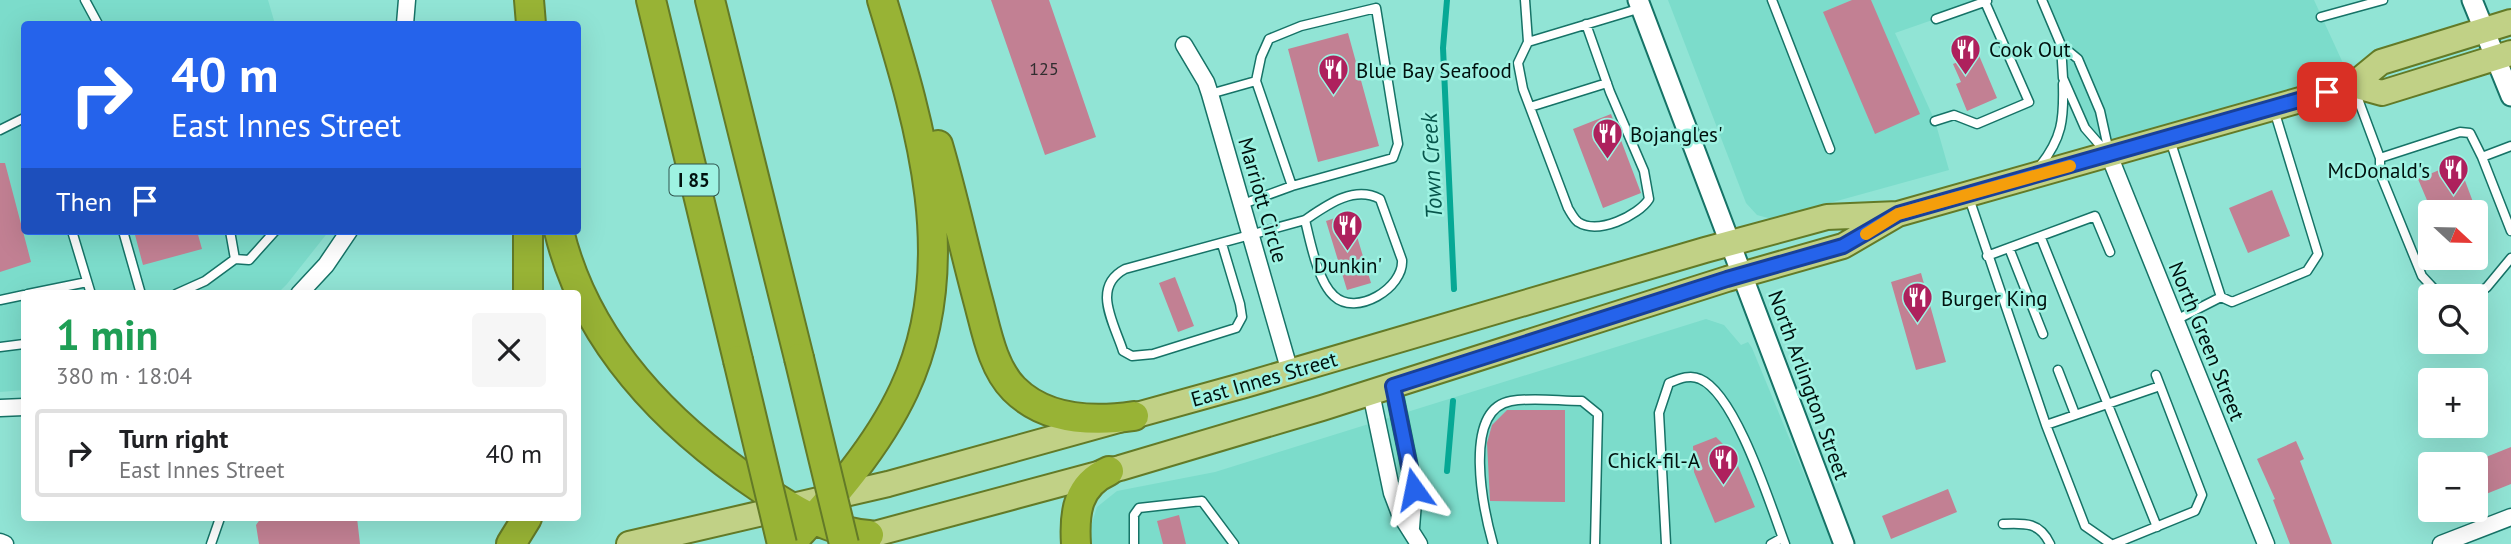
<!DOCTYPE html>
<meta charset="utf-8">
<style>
body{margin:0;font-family:"PT Sans",sans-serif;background:#f6f6f6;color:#202124;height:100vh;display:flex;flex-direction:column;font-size:26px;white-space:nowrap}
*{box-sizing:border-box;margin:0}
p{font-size:23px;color:#757577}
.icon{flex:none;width:38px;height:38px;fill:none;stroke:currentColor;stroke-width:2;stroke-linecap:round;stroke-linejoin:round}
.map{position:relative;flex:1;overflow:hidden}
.side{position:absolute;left:21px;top:290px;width:560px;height:231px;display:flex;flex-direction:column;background:#fff;border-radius:7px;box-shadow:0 7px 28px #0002}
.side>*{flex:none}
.guide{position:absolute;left:21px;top:21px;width:560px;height:214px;border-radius:7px;box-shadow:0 7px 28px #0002;background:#2563eb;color:#fff;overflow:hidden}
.needle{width:46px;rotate:112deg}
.tools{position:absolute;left:2418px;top:200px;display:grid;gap:14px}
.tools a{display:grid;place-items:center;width:70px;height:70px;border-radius:7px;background:#fff;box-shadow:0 7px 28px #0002;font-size:35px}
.pin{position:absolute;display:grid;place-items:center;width:60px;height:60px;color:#fff;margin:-30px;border-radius:14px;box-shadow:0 4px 10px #0006}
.me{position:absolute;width:77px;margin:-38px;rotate:348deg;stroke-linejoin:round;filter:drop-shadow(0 0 5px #0008)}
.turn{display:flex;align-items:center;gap:24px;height:147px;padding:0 35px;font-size:32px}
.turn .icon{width:91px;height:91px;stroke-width:2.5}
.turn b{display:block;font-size:49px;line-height:60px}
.then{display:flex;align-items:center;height:66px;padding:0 35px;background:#0003;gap:14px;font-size:26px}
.round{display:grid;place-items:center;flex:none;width:74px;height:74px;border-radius:7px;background:#f6f6f6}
.overview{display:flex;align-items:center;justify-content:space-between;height:119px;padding:0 35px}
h1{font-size:42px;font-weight:600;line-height:52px;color:#1e9e55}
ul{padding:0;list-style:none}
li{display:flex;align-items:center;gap:21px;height:88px;margin:0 14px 10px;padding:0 21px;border:4px solid #e0e0e0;border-radius:7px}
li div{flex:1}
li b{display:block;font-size:26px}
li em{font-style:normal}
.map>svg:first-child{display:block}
.built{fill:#7cdccb}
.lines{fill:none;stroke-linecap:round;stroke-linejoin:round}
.stream{stroke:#06a895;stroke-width:6}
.building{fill:#c28093}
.service-casing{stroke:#167367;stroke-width:11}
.minor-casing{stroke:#167367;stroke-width:19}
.tertiary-casing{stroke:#167367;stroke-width:23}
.primary-casing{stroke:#637a27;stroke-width:28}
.motorway-casing{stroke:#637a27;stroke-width:32}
.service{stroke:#fff;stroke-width:8}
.minor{stroke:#fff;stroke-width:16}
.tertiary{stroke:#fff;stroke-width:19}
.primary{stroke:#c1d186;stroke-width:24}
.motorway{stroke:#98b335;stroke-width:28}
.motorway-bridge-casing{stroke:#637a27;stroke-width:32;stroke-linecap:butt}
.motorway-bridge{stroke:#98b335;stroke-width:28}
.route-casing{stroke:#184099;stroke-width:18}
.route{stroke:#2563eb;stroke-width:12}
.slow{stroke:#f59e0b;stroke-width:12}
.labels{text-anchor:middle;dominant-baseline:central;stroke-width:5;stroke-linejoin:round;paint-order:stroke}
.number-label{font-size:18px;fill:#302d2f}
.shield{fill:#9ef2e2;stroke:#2f544e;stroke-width:2}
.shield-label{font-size:19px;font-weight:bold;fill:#00110e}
.poi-label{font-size:21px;fill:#00110e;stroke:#9ef2e2;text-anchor:start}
.street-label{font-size:21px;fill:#00110e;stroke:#9ef2e2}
.water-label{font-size:23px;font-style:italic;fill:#07554b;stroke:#9ef2e2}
</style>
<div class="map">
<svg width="2511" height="544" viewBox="0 0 2511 544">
<rect width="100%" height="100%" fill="#91e4d5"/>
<path class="built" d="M0,0h268l7,24h-251v207h305l-42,53 -10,10h-253v96l-24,2z
M1668,0h322l-95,33 40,88 14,49 -177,49 -15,-4 -11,-12z
M2042,0h272l39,85 -244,70 -24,-27 -22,-50 -2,-33z
M1706,319l18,6 17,20 7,-3 4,6 81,196h-742v-18l6,-19 20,-16 98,-19z"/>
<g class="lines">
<path class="stream" d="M1447,0l-4,48 11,241
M1447,471l6,-70"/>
</g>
<path class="building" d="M991,0h58l47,137 -51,18z
M1852,0h19l49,114 -45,20 -52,-122z
M1348,33l31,113 -61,16 -30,-113z
M1978,53l19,45 -30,13 -11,-27 5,-2 -8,-18z
M1611,114l30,79 -38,15 -30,-79z
M2458,162l15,40 -2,1 3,9h-42l-14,-33z
M0,163h5l26,99 -31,10z
M2272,190l18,46 -42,17 -19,-45z
M1350,213l21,70 -24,7 -21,-69z
M134,231h63l5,18 -59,16z
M1921,273l25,89 -30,8 -25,-88z
M1175,277l19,49 -16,6 -19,-49z
M1507,410h58v92l-75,-1 -3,-58 5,-18z
M1716,437l9,9 7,16 4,-1 19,46 -40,16 -21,-51 -1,-26z
M2296,441l8,18 -4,2 32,83h-42l-17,-44 2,-1 -18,-40z
M2511,447v37l-35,14v-37z
M1948,489l9,23 -66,27 -9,-23z
M1179,515l7,29h-23l-6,-23z
M261,518h96l3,26h-101l-3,-19z"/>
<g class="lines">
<defs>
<path id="service" d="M85,0l13,24
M1525,0l3,42 -10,21 5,26 45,119c3,5 6,11 10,14 20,13 60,-6 71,-23l-5,-28 -34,-79 -24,-68
M1772,0l58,149
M2042,0l19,45 2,33 22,50 21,24
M2321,17l62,-17
M1936,19l51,-18
M1528,42l113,-34
M2061,45l17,14 22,52 9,41
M2355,91l25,67
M1210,94l46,-13
M1530,107l77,-24
M1935,121l19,-6 23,9 52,-22 -44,-100
M0,130l24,-12
M2170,140l51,157 11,5 75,-31 11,-17 -44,-144
M2482,157l29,-11
M2040,166c22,-28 24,-46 23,-82
M1969,198l77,227 114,-39
M1243,204l49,-18 101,-28 5,-14 -22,-136 -75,18 -32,13 -8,18 -5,24 36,105
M72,231l19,63
M123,231l18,63
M230,231l5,28 14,1 26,-29
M2041,238l116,289
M1222,244l18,60 2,13 -6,11 -83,26 -21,2 -9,-5c-9,-28 -32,-64 2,-82l180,-49c22,-15 49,-35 75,-21l22,61c2,28 -46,57 -68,36 -16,-14 -24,-55 -29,-76
M2009,248l34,86
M1987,256l108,-40 15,36
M28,294l59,-12
M176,294l29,-13 30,-22
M2447,296l-12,-6 -13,-14 -42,-103v-15l80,-26 10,1 12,24 29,74
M2475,296l12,-9 24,-29
M0,300l24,-5
M2176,320l45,-23
M0,347l24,-3
M2058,370l17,44
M2046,425l39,101 26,18
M2003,524c22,-1 37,-2 47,20
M211,544l9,-26
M1134,544v-29l5,-7 63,-7 32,43
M1493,544c-9,-32 -32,-134 18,-143 22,-4 48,0 71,0l16,13 -3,130
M1666,544l-7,-131 10,-30c10,-4 21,-9 31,-4 36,15 71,128 85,165
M1771,544l11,-6
M2114,544l81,-33 7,-16 -46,-120"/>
<path id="minor" d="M405,24l2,-24
M1184,45l22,37 4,12 80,278
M2109,155l157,389
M299,294l27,-29 23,-34
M1393,386l21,103 -3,39
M1371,393l21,100 8,21 19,30
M0,408l24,-1
M0,542l5,2
M2441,544l70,-27"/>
<path id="tertiary" d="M1638,0l206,544
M2472,0l39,96"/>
<path id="primary" d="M2353,85l29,8 129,-40
M852,540l268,-72 202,-60 405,-129 116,-33 55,-32
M629,544l259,-60 357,-99 460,-135 122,-33 71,-3 455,-129 28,-23 130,-40"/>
<path id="motorway" d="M529,0l2,24
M651,0l87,360
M710,0l89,358
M938,145c15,51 26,103 40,155 8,29 14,67 36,89 31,31 79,33 120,27
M528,231v63
M559,231c27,112 110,196 203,258 32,21 68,43 107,46
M511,544l16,-26
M790,544c42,-45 88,-98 114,-154 59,-126 16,-265 -22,-390
M1076,544c-2,-31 1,-59 33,-73"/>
</defs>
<use href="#service" class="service-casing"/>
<use href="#minor" class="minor-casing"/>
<use href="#tertiary" class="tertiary-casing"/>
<use href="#primary" class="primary-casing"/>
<use href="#motorway" class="motorway-casing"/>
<use href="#service" class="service"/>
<use href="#minor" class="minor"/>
<use href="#tertiary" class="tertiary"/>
<use href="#primary" class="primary"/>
<use href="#motorway" class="motorway"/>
<defs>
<path id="motorway-bridge" d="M799,358l45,186
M738,360l44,184"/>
</defs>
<use href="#motorway-bridge" class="motorway-bridge-casing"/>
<use href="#motorway-bridge" class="motorway-bridge"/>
</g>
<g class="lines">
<defs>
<path id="route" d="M1414,489l-21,-103 334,-107 116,-33 55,-32 429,-122"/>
</defs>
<use href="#route" class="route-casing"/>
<use href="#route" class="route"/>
<path class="slow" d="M1866,234l32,-20 172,-48"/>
</g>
<defs>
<symbol id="restaurant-pin" viewBox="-11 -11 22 30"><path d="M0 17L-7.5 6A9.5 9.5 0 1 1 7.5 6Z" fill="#ae215d" stroke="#9ef2e2"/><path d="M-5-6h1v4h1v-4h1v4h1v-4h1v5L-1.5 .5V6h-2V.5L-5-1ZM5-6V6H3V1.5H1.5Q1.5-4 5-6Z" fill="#fff"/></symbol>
</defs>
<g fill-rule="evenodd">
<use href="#restaurant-pin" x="1948" y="32" width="35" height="47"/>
<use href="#restaurant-pin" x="1316" y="52" width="35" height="47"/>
<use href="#restaurant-pin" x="1590" y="116" width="35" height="47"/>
<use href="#restaurant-pin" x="2436" y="152" width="35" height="47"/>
<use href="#restaurant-pin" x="1330" y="208" width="35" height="47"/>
<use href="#restaurant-pin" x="1900" y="280" width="35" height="47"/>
<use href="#restaurant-pin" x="1706" y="442" width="35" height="47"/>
</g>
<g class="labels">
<g class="number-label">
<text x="1044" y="68">125</text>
</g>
<rect class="shield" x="669.5" y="164.5" width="49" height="31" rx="5"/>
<g class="shield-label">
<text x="694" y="180">I 85</text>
</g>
<g class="poi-label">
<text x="1989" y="49">Cook Out</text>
<text x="1356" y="70">Blue Bay Seafood</text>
<text x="1630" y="134">Bojangles'</text>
<text x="2430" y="170" text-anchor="end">McDonald's</text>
<text x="1348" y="265" text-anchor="middle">Dunkin'</text>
<text x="1941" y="298">Burger King</text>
<text x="1700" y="460" text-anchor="end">Chick-fil-A</text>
</g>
<g class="street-label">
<text transform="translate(1263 200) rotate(74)">Marriott Circle</text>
<text transform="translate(2207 341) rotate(68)">North Green Street</text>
<text transform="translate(1264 379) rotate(-16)">East Innes Street</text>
<text transform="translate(1809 385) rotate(70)">North Arlington Street</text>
</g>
<g class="water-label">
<text transform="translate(1431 166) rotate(-93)">Town Creek</text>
</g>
</g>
</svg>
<div class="tools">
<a><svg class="needle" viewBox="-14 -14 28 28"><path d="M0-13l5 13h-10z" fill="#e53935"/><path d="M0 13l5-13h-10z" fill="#757577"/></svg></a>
<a><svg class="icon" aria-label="search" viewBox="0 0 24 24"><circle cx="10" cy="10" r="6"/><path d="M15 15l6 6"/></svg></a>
<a>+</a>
<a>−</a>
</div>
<div class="pin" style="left:2327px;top:92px;background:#d93025"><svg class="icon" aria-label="arrive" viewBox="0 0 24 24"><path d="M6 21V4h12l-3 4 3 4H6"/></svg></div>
<svg class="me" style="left:1414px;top:489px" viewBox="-20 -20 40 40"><path d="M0-17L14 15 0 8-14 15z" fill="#2563eb" stroke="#fff" stroke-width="4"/></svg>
<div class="guide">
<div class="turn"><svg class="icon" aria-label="right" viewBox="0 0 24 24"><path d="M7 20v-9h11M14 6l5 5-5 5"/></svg><div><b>40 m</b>East Innes Street</div></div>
<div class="then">Then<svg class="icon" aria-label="arrive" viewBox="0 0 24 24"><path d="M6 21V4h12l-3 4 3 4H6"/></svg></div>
</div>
<section class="side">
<div class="overview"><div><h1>1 min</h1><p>380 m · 18:04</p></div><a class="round"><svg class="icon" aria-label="close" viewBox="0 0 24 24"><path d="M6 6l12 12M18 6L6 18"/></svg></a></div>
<ul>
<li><svg class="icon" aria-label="right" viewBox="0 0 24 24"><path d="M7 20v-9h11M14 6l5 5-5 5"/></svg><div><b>Turn right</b><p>East Innes Street</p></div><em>40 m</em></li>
</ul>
</section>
</div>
